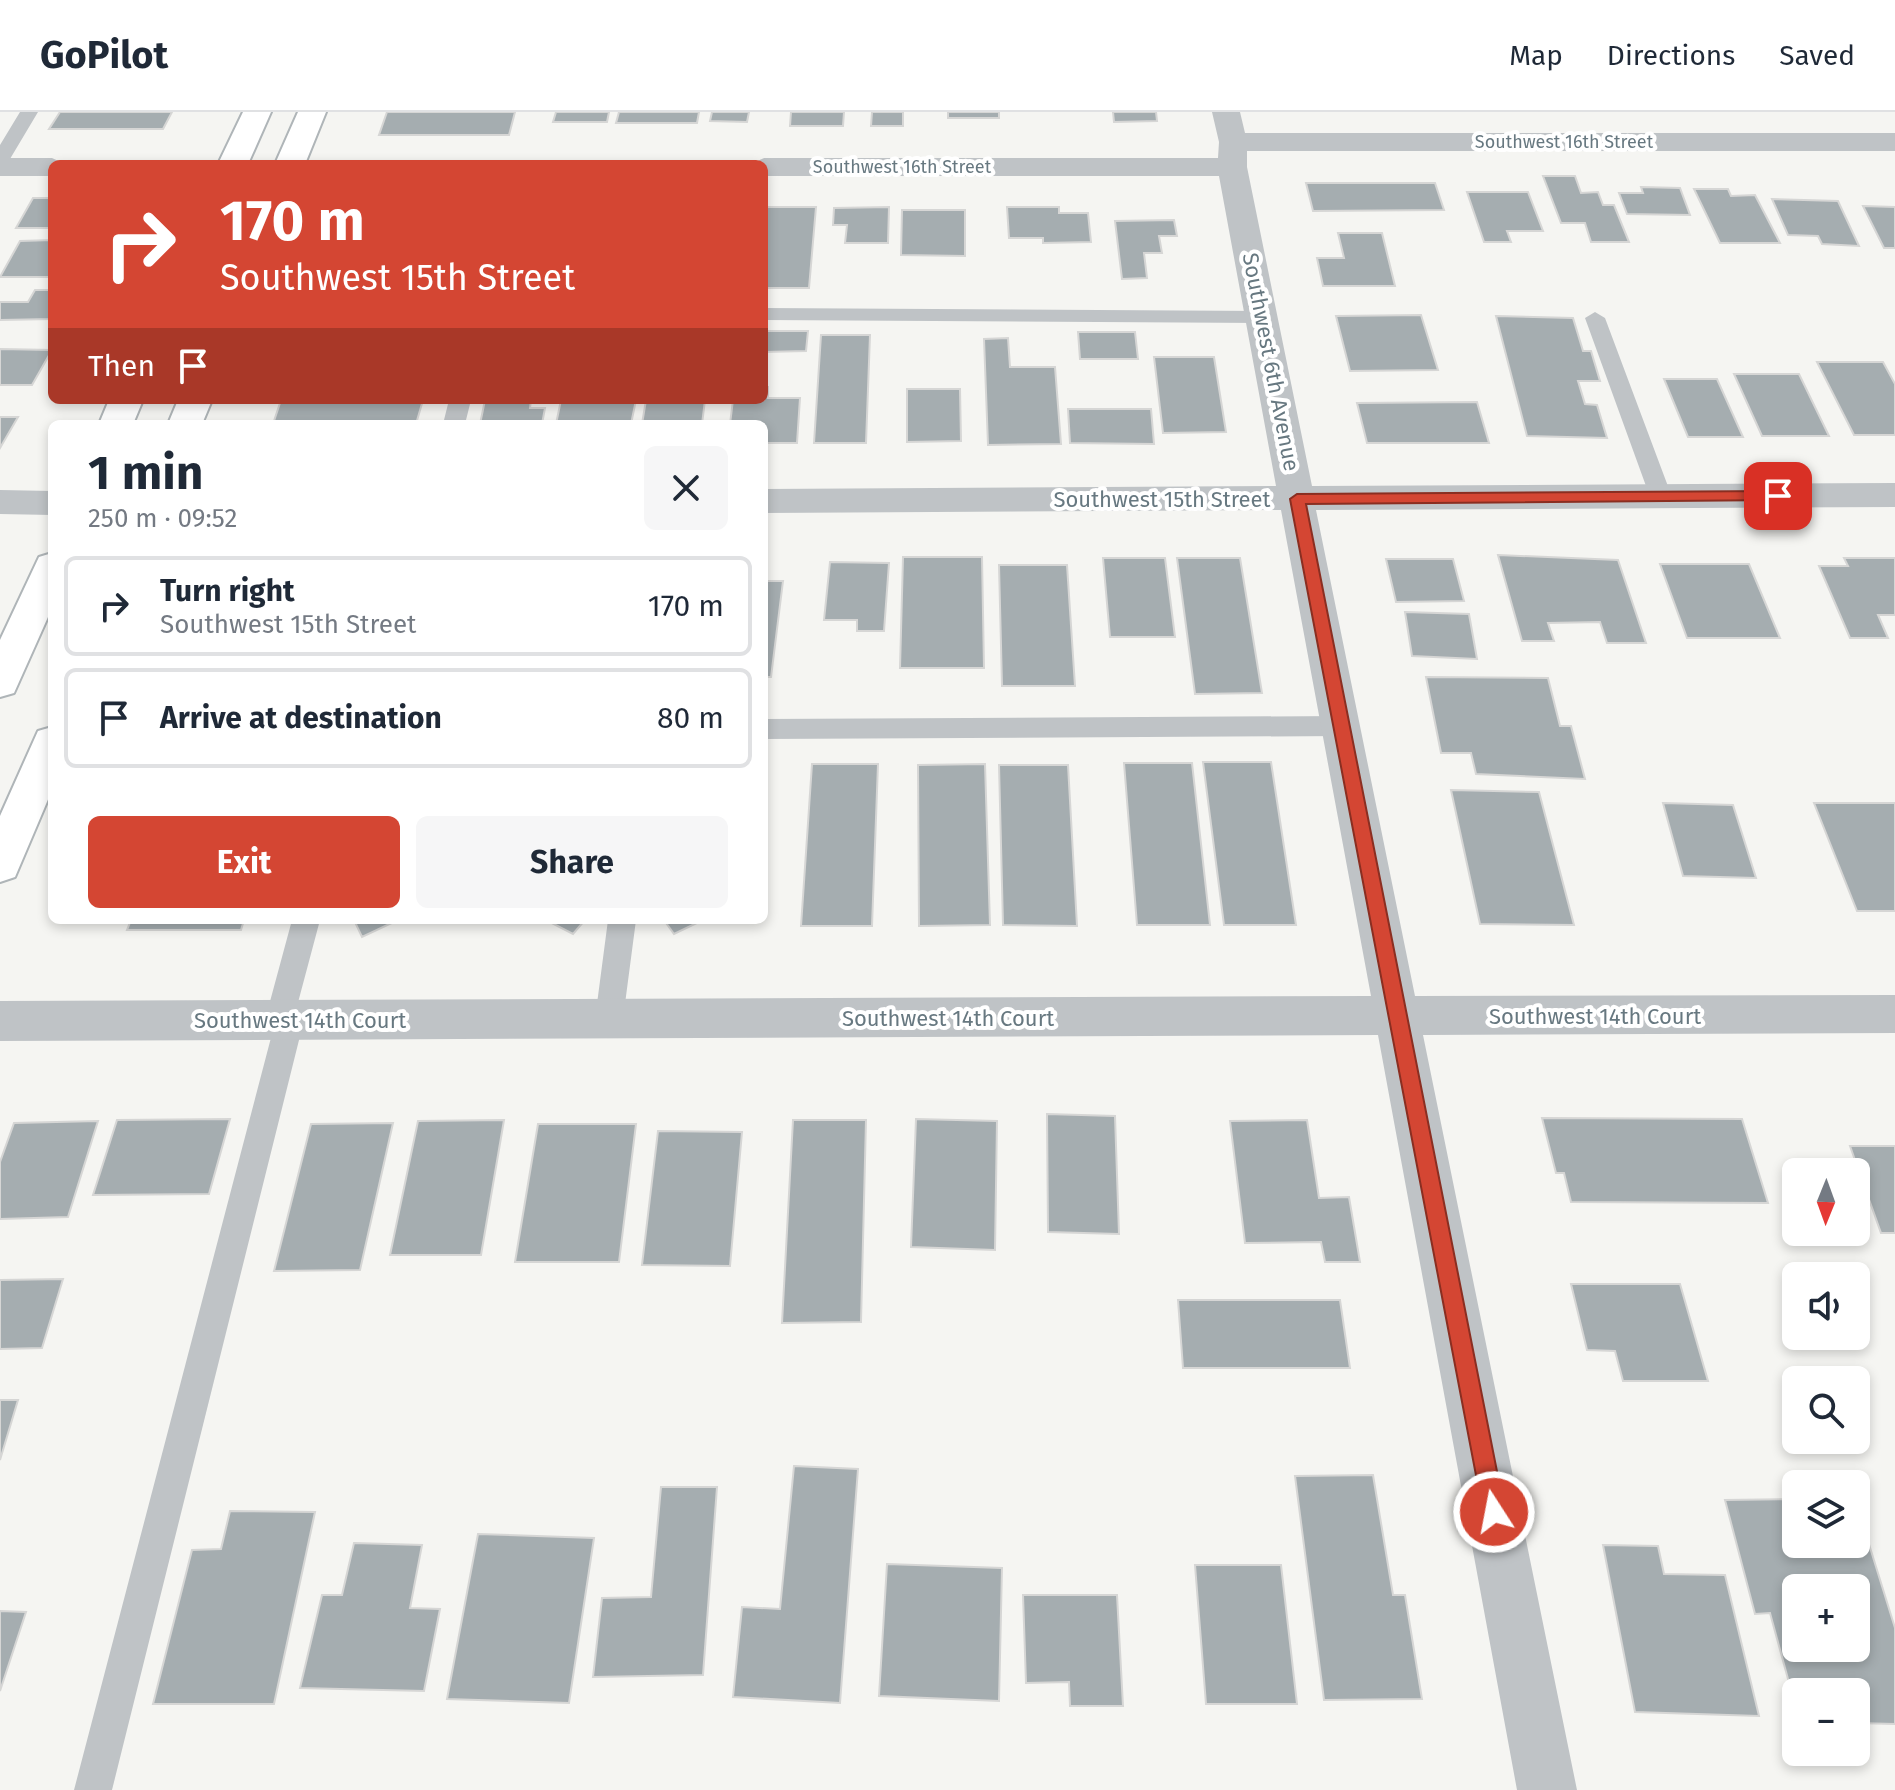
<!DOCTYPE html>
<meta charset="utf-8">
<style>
body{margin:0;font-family:"Fira Sans",sans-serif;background:#f6f6f7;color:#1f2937;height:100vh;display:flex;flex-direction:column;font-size:30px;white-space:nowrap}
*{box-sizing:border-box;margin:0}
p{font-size:26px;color:#747a83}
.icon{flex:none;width:44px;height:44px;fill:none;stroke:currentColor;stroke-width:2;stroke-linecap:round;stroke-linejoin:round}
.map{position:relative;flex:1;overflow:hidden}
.sheet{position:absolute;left:48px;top:308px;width:720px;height:504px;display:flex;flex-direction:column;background:#fff;border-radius:12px;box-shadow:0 4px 12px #0003}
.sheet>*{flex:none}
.top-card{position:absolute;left:48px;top:48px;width:720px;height:244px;border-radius:12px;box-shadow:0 4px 12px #0003;background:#d44633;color:#fff;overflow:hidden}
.needle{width:52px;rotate:181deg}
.tools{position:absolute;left:1782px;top:1046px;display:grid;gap:16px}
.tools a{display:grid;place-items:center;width:88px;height:88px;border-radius:12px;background:#fff;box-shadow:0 4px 12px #0003;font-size:40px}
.pin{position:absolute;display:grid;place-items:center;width:68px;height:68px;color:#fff;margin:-34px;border-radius:16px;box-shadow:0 4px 12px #0006}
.me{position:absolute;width:88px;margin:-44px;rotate:349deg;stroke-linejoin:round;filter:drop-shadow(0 0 6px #0008)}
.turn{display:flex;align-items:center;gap:28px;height:168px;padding:0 40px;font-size:36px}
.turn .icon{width:104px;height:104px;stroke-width:2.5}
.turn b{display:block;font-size:56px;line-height:68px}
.then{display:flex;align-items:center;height:76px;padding:0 40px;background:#0003;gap:16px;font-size:30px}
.round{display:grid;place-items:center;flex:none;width:84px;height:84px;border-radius:12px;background:#f6f6f7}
.headline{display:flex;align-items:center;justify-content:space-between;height:136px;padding:0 40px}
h1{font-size:48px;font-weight:700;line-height:60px}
.action{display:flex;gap:16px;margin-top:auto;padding:16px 40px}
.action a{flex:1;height:92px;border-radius:12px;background:#d44633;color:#fff;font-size:32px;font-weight:700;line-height:92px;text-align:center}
.action a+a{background:#f6f6f7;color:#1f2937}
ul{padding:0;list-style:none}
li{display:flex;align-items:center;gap:24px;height:100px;margin:0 16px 12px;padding:0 24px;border:4px solid #e0e1e3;border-radius:12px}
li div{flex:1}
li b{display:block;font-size:30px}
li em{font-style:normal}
header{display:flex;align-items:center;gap:48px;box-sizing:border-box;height:112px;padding:0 40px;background:#fff;border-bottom:2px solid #e0e1e3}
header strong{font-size:38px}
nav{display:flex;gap:44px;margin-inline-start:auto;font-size:28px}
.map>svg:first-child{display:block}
.building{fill:#a5adb0;stroke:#d6d6d5;stroke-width:2;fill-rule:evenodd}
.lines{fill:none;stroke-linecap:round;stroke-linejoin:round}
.secondary-casing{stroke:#afb5b8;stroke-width:4}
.service{fill:#bfc3c6;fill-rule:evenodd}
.minor{fill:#bfc3c6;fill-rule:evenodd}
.secondary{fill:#fff;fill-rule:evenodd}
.route{fill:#d44633;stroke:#8a2e21;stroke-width:2}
.labels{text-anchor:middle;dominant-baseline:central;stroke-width:8;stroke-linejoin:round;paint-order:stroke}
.far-street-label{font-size:18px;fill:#677880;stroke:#fff}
.street-label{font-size:22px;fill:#677880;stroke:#fff}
</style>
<header>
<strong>GoPilot</strong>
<nav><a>Map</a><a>Directions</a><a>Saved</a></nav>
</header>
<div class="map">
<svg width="1895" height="1678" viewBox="0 0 1895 1678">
<rect width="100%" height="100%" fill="#f5f5f2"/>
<path class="building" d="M60,0h112l-9,17h-114z
M387,0h128l-6,23h-130z
M556,0h53l-2,10h-54z
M619,0h80l-2,11h-81z
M712,0h37l-2,10 -37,-1z
M791,0h53l-1,14h-53z
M872,0h31v14h-32z
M948,0h51v6h-51z
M1113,0h43l1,9 -43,1z
M1543,64h32l6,17 17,-1 5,13h11l15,37h-38l-6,-19h-24z
M1306,71h129l9,27 -131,1z
M1641,75l39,1 10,27 -63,-1 -8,-21h24z
M1694,77h34l3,7 24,-1 25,48h-60z
M1467,80h61l15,39h-36l4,11h-27z
M33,86h19v30h-36z
M1772,87l66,2 21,45 -37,-2 -4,-8 -30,-1z
M1863,94l32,1v41h-11z
M764,95h52l-7,81h-45z
M889,95l-1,36h-43l2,-18h-14l1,-17z
M1007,95h52v6h29l3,29 -48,1v-5h-34z
M902,98h63v46l-64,-1z
M1174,108l3,16h-18l3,17h-18l3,25 -25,1 -7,-58z
M1338,121h44l13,53h-72l-6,-28h27z
M52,128v37h-52l20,-36z
M35,178h17v29l-52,1v-18h28z
M1421,203l17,55 -88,1 -14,-55z
M1496,204l77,2 10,33h8l9,30h-22l7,23 12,1 10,33 -80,-2z
M764,219h44l-2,20 -42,1z
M1078,220h57l3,27h-58z
M821,223h49l-4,108h-52z
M1008,226l2,29h45l6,77 -73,1 -4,-106z
M0,237l52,1 -20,35h-32z
M1154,245h60l12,75 -63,1z
M1817,250h66l12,22v51h-41z
M1734,262h65l30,62h-67z
M1664,267h53l26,58h-55z
M764,275h4v11h32l-3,45h-33v-19h-34l3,-24h31z
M907,277h53l1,52 -54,1z
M281,288h142l-7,24h-143z
M485,288h46l-1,8h15l-3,16h-62z
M561,288h75l-5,24h-75z
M646,288h59l-3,24h-60z
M1477,290l12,41h-122l-10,-40z
M1068,297h83l3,35 -84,-1z
M0,305h18l-18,31z
M1498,443l120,5 28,83h-39l-7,-21 -52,1 6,18h-32z
M903,445h79l2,111h-84z
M1103,446h62l10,79h-65z
M1177,446h63l22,135 -67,1z
M1844,446h51v57h-17l10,23h-38l-31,-72h29z
M1386,447h67l11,42 -68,1z
M830,450l59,1 -5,68h-27v-11h-33z
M1660,452h89l31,74h-93z
M999,453h68l8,121h-73z
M764,469h19l-12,96h-7z
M1405,500l64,2 8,45 -65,-3z
M1426,565l122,1 12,48h11l14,53 -109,-5 -5,-21h-30z
M1203,650h68l25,163h-72z
M1124,651h68l18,162h-73z
M812,652h66l-6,162h-71z
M985,652l5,161 -71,1 -1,-161z
M999,653h69l9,161 -74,-1z
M1451,678l88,2 35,133 -94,-1z
M1663,691l70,2 23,73 -73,-2z
M1814,691h81v108h-38z
M131,808h113l-3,10h-114z
M354,808h44l-36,17z
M546,808h39l-12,14z
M664,808h39l-29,14z
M1047,1002l68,2 4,118 -71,-2z
M1542,1006l200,1 26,84 -197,-1 -7,-29h-8z
M230,1007l-21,75 -116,1 24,-75z
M916,1007l81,2 -2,129 -84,-3z
M504,1008l-23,135h-91l28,-134z
M793,1008h73l-5,202 -79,1z
M1307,1008l12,78 30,-1 11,65h-35l-4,-20 -76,1 -15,-122z
M98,1009l-30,96 -68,2v-57l14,-39z
M393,1011l-33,147 -86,1 37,-147z
M538,1012h98l-17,138h-104z
M658,1019l84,1 -12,134 -88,-1z
M1850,1034h45v87h-14z
M63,1167l-21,69 -42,1v-69z
M1571,1172h109l28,97h-85l-8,-30 -28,-1z
M1178,1188h162l10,68h-167z
M0,1288h18l-18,60z
M794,1354l64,3 -18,234 -107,-6 9,-90 38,2z
M1373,1363l20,120h12l17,104 -98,1 -29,-224z
M661,1375h56l-14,188 -110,2 9,-79 49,-1z
M1795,1387l1,45h60v-3h12l27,87v96l-39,-1v-31h-60l-2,9 -24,-88 -15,1 -30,-114zM1796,1476h60v60h-60z
M230,1399l85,1 -41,192h-121l39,-154 29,-1z
M478,1422l116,4 -25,165 -122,-4z
M354,1431l68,2 -12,63 30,1 -16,82 -124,-3 22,-93h20z
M1603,1433l55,1 6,28 61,1 34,141 -124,-4z
M887,1452l115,4 -3,133 -120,-5z
M1195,1453h86l16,139h-91z
M1023,1483h94l6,111h-53l-1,-24 -43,1z
M0,1499l26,1 -26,79z"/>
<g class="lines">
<defs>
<path id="secondary" d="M243,0h28l-23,52h-30z
M298,0h28l-21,52h-30z
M109,288h34l-10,24h-34z
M178,288h34l-10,24h-34z
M52,441v55l-38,85 -14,4v-57l39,-83z
M52,615v63l-37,87 -15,5v-66l38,-85z"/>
</defs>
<use href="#secondary" class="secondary-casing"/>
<path class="service" d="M20,0h18l-31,52 -7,2v-21z
M764,196l498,3 10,6 -10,6 -498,-3z
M1595,200l10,6 67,179 -3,5h-16l-3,-5 -65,-179z
M449,288h22l-6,24h-22z
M1343,604l9,3 4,7 -4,7 -9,3 -579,3v-20z
M292,808h28l-24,90 8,10 -192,770h-38l199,-760 -8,-10z
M608,808h28l-13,99 -4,9 -10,3 -10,-3 -4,-9z"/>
<path class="minor" d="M1212,0h28l5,21h650v18h-648v16l65,319 583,-3v24l-579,3 99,486 480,-1v38l-472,2 154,755h-60l-139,-755 -1378,6v-40l1371,-5 -90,-486 -517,3v-24l512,-3 -57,-310h-455v-12h-13l13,-6h454l1,-16z
M0,46h52l13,6h-13v12h-52z
M0,378l52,1v24l-52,-1z"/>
<use href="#secondary" class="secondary"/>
</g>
<path class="route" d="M1778,379l7,5 -2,4 -477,4 199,1008 -3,8 -8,3 -8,-3 -3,-8 -193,-1013 7,-5z"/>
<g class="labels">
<g class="far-street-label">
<text x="1564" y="30">Southwest 16th Street</text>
<text x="902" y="55">Southwest 16th Street</text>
</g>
<g class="street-label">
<text transform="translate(1271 250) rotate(79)">Southwest 6th Avenue</text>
<text x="1162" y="387">Southwest 15th Street</text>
<text x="1595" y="904">Southwest 14th Court</text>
<text x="948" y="906">Southwest 14th Court</text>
<text x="300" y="908">Southwest 14th Court</text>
</g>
</g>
</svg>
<div class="tools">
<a><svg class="needle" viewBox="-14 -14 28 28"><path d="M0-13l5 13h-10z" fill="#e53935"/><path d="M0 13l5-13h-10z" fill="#747a83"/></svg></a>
<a><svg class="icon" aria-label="sound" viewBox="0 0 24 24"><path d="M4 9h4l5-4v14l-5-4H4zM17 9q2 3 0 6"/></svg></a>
<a><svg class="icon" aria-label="search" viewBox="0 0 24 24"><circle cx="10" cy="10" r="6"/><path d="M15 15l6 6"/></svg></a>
<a><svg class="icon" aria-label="layers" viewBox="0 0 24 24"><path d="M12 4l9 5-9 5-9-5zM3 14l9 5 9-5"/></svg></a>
<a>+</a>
<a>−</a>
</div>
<div class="pin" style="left:1778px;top:384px;background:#d93025"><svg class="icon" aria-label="arrive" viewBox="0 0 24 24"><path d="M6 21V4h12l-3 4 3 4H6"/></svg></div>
<svg class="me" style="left:1494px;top:1400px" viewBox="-20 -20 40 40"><circle r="17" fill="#d44633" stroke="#fff" stroke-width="3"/><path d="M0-11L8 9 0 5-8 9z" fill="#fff"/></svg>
<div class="top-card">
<div class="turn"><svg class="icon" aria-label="right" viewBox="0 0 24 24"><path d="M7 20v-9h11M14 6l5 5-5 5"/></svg><div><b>170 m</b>Southwest 15th Street</div></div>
<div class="then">Then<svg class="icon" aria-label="arrive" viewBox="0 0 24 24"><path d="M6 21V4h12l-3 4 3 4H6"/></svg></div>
</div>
<section class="sheet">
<div class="headline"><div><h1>1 min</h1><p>250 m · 09:52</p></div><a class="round"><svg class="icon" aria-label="close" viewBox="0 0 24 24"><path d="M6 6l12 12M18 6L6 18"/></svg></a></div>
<ul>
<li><svg class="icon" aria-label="right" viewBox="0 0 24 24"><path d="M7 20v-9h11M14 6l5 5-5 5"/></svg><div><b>Turn right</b><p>Southwest 15th Street</p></div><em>170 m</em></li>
<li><svg class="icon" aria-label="arrive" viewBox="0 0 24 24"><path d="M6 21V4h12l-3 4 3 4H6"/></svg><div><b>Arrive at destination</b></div><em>80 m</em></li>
</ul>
<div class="action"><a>Exit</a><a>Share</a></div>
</section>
</div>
